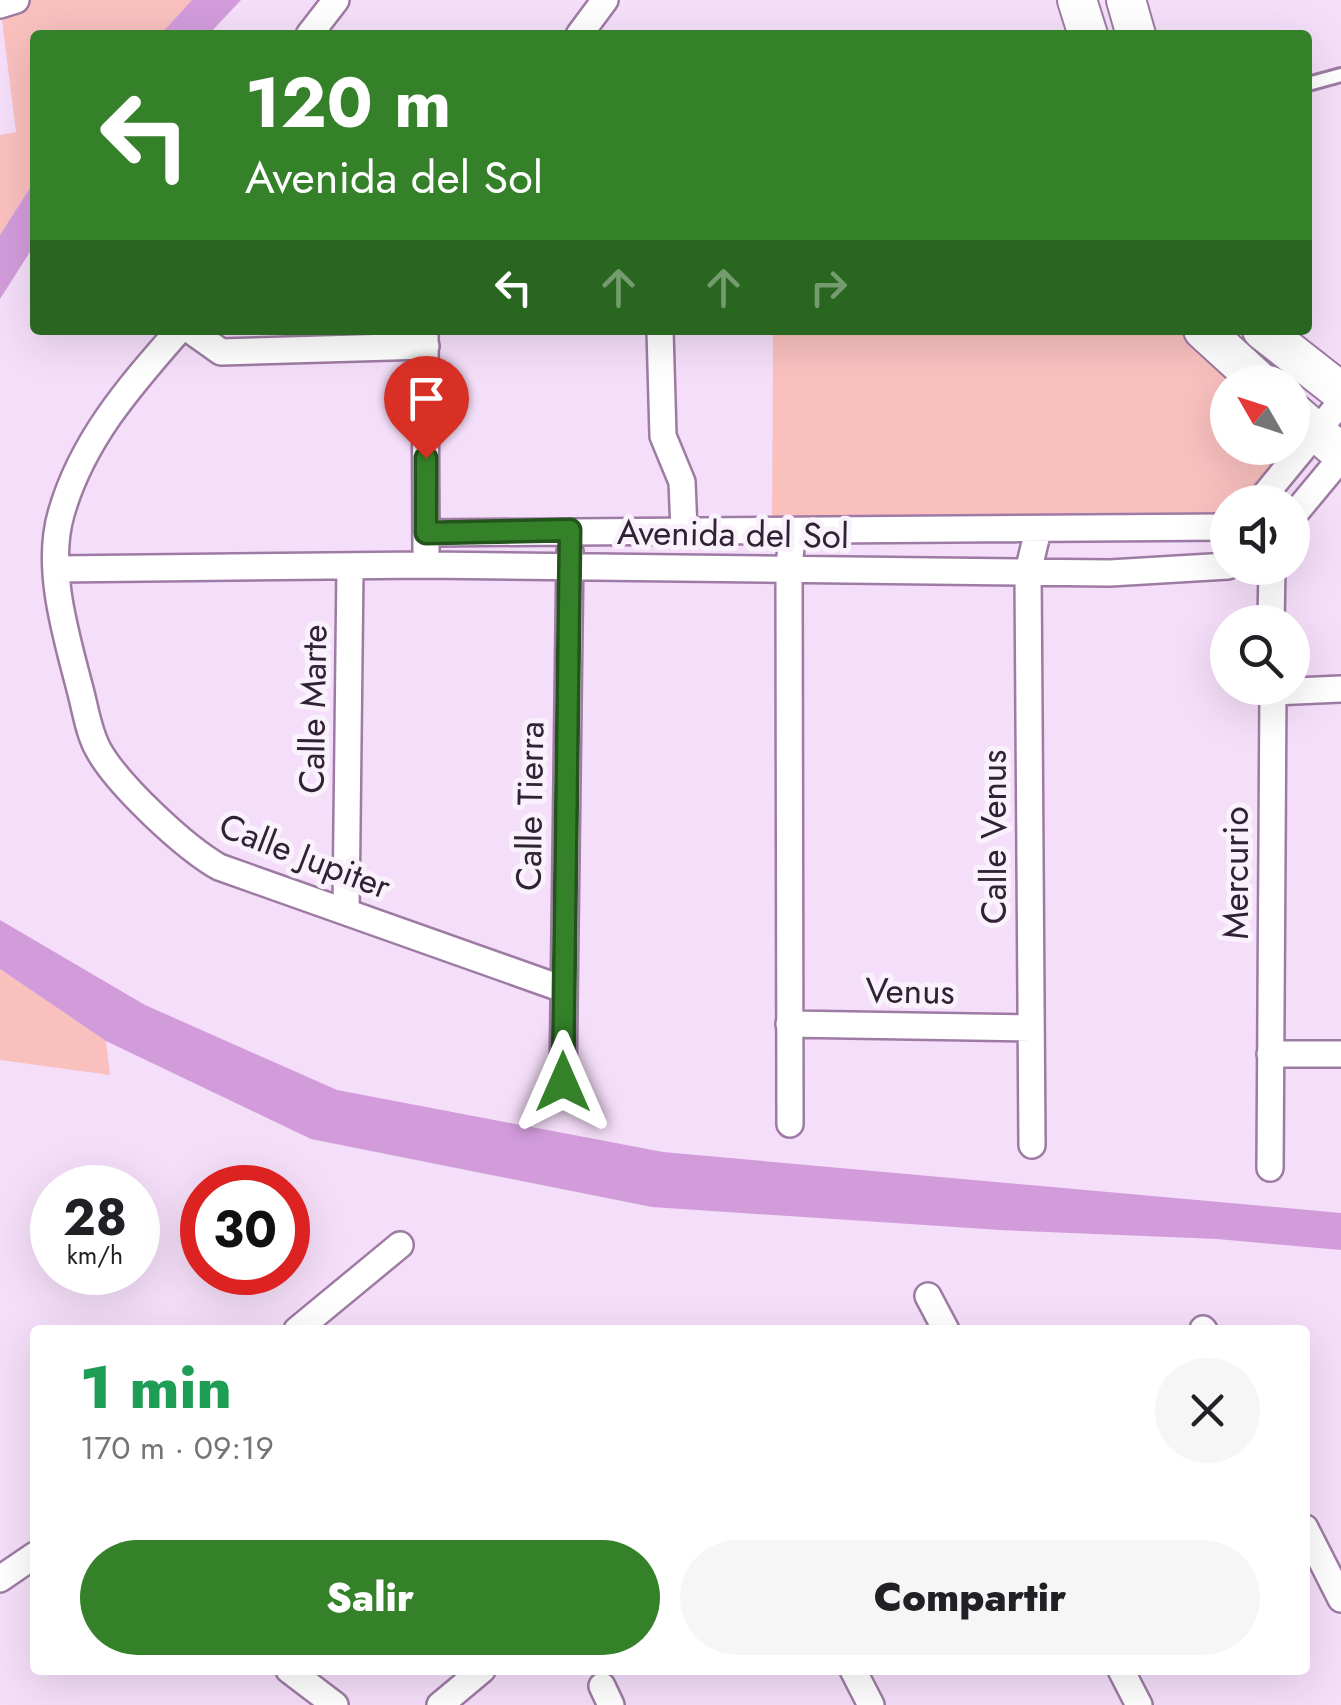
<!DOCTYPE html>
<html lang="es">
<meta charset="utf-8">
<style>
body{margin:0;font-family:Jost,sans-serif;background:#f6f6f6;color:#202124;height:100vh;display:flex;flex-direction:column;font-size:38px;white-space:nowrap}
*{box-sizing:border-box;margin:0}
p{font-size:32px;color:#757577}
.icon{flex:none;width:55px;height:55px;fill:none;stroke:currentColor;stroke-width:2;stroke-linecap:round;stroke-linejoin:round}
.map{position:relative;flex:1;overflow:hidden}
.sheet{position:absolute;left:30px;top:1325px;width:1280px;height:350px;display:flex;flex-direction:column;background:#fff;border-radius:10px;box-shadow:0 10px 40px #0002}
.sheet>*{flex:none}
.banner{position:absolute;left:30px;top:30px;width:1282px;height:305px;border-radius:10px;box-shadow:0 10px 40px #0002;background:#348129;color:#fff;overflow:hidden}
.needle{width:65px;rotate:309deg}
.fabs{position:absolute;left:1210px;top:365px;display:grid;gap:20px}
.fabs a{display:grid;place-items:center;width:100px;height:100px;border-radius:50%;background:#fff;box-shadow:0 10px 40px #0002;font-size:50px}
.speed{position:absolute;left:30px;top:1165px;display:flex;gap:20px;font-size:50px;font-weight:700;text-align:center}
.speed>*{display:grid;place-content:center;width:130px;height:130px;border-radius:50%;background:#fff;box-shadow:0 10px 40px #0002;line-height:1}
.speed small{font-size:25px;font-weight:400}
.speed .limit{border:15px solid #d22;background:#fff;color:#111}
.pin{position:absolute;display:grid;place-items:center;width:85px;height:85px;color:#fff;margin:-102px -42px;border-radius:50% 50% 50% 0;rotate:-45deg;box-shadow:0 0 10px #0007}
.pin .icon{rotate:45deg}
.me{position:absolute;width:110px;margin:-55px;rotate:0deg;stroke-linejoin:round;filter:drop-shadow(0 0 8px #0008)}
.turn{display:flex;align-items:center;gap:35px;height:210px;padding:0 50px;font-size:45px}
.turn .icon{width:130px;height:130px;stroke-width:2.5}
.turn b{display:block;font-size:70px;line-height:85px}
.lanes{display:flex;align-items:center;height:95px;padding:0 50px;background:#0003;justify-content:center;gap:50px;direction:ltr}
.lanes .off{opacity:.35}
.round{display:grid;place-items:center;flex:none;width:105px;height:105px;border-radius:52px;background:#f6f6f6}
.summary{display:flex;align-items:center;justify-content:space-between;height:170px;padding:0 50px}
h1{font-size:60px;font-weight:800;line-height:75px;color:#1e9e55}
.button{display:flex;gap:20px;margin-top:auto;padding:20px 50px}
.button a{flex:1;height:115px;border-radius:60px;background:#348129;color:#fff;font-size:40px;font-weight:800;line-height:115px;text-align:center}
.button a+a{background:#f6f6f6;color:#202124}
.map>svg:first-child{display:block}
.green{fill:#f9c0be}
.water{fill:#d29cdb}
.lines{fill:none;stroke-linecap:round;stroke-linejoin:round}
.service-casing{stroke:#9e7ba4;stroke-width:18}
.minor-casing{stroke:#9e7ba4;stroke-width:30}
.secondary-casing{stroke:#9e7ba4;stroke-width:42}
.service{stroke:#fff;stroke-width:12}
.minor{stroke:#fff;stroke-width:25}
.secondary{stroke:#fff;stroke-width:38}
.route-casing{stroke:#22541b;stroke-width:25}
.route{stroke:#348129;stroke-width:18}
.labels{text-anchor:middle;dominant-baseline:central;stroke-width:10;stroke-linejoin:round;paint-order:stroke}
.street-label{font-size:35px;fill:#302233;stroke:#f9f1fb}
</style>
<div class="map">
<svg width="1341" height="1705" viewBox="0 0 1341 1705">
<rect width="100%" height="100%" fill="#f5def9"/>
<path class="green" d="M15,0h177l-32,35h-125v145l-35,55v-100l16,-3 -16,-128z
M773,330h430l57,52h-32v66h64l1,-37 23,20 -59,71h-29l-1,24 -455,4z
M0,969l106,72 4,34 -110,-15z"/>
<path class="water" d="M192,0h49l-33,35h-48z
M35,180v64l-35,55v-64z
M0,920l145,85 192,85 326,62 678,61v37l-124,-11 -217,-9 -348,-23 -341,-68 -205,-98 -106,-72z"/>
<g class="lines">
<defs>
<path id="service" d="M1308,84l33,-9"/>
<path id="minor" d="M0,5l16,-5
M309,35l27,-35
M579,35l26,-35
M179,330c-49,56 -97,110 -118,184 -16,56 6,124 20,179 5,19 8,41 18,58 20,35 85,96 120,116l344,122
M190,330l31,22 205,-6
M425,330l1,220
M660,330l3,106 19,46 2,48
M1259,502l82,-100
M1292,517l49,-59
M426,533l802,-6
M57,569l368,-4 685,8 118,-7
M1271,622l1,-54
M1273,692l68,-3
M346,910l4,-342
M789,1024l242,4
M1270,1054h71
M563,1082l7,-530
M790,1124l-1,-559 4,-34
M1032,1145l-4,-573 10,-42
M1270,1168l3,-480
M928,1296l18,34
M1203,1329l1,1
M297,1330l103,-85
M1305,1528l36,71
M0,1579l35,-24
M289,1670l46,35
M853,1670l18,35
M1121,1670l18,35
M602,1686l9,19
M440,1705l42,-35"/>
<path id="secondary" d="M1077,0l11,35
M1126,0l10,35
M1203,330l57,52
M1262,330l79,62
M1292,411l49,42"/>
</defs>
<use href="#service" class="service-casing"/>
<use href="#minor" class="minor-casing"/>
<use href="#secondary" class="secondary-casing"/>
<use href="#service" class="service"/>
<use href="#minor" class="minor"/>
<use href="#secondary" class="secondary"/>
</g>
<g class="lines">
<defs>
<path id="route" d="M426,458v75l144,-3 -7,552"/>
</defs>
<use href="#route" class="route-casing"/>
<use href="#route" class="route"/>
</g>
<g class="labels">
<g class="street-label">
<text transform="translate(733 534) rotate(1)">Avenida del Sol</text>
<text transform="translate(313 709) rotate(-89)">Calle Marte</text>
<text transform="translate(530 806) rotate(-89)">Calle Tierra</text>
<text transform="translate(994 837) rotate(-90)">Calle Venus</text>
<text transform="translate(305 856) rotate(21)">Calle Jupiter</text>
<text transform="translate(1236 873) rotate(-90)">Mercurio</text>
<text transform="translate(910 991) rotate(1)">Venus</text>
</g>
</g>
</svg>
<div class="fabs">
<a><svg class="needle" viewBox="-14 -14 28 28"><path d="M0-13l5 13h-10z" fill="#e53935"/><path d="M0 13l5-13h-10z" fill="#757577"/></svg></a>
<a><svg class="icon" aria-label="sound" viewBox="0 0 24 24"><path d="M4 9h4l5-4v14l-5-4H4zM17 9q2 3 0 6"/></svg></a>
<a><svg class="icon" aria-label="search" viewBox="0 0 24 24"><circle cx="10" cy="10" r="6"/><path d="M15 15l6 6"/></svg></a>
</div>
<div class="speed"><div>28<small>km/h</small></div><div class="limit">30</div></div>
<div class="pin" style="left:426px;top:458px;background:#d93025"><svg class="icon" aria-label="arrive" viewBox="0 0 24 24"><path d="M6 21V4h12l-3 4 3 4H6"/></svg></div>
<svg class="me" style="left:563px;top:1082px" viewBox="-20 -20 40 40"><path d="M0-17L14 15 0 8-14 15z" fill="#348129" stroke="#fff" stroke-width="4"/></svg>
<div class="banner">
<div class="turn"><svg class="icon" aria-label="left" viewBox="0 0 24 24"><path d="M17 20v-9H6M10 6l-5 5 5 5"/></svg><div><b>120 m</b>Avenida del Sol</div></div>
<div class="lanes"><svg class="icon" aria-label="left" viewBox="0 0 24 24"><path d="M17 20v-9H6M10 6l-5 5 5 5"/></svg><svg class="icon off" aria-label="ahead" viewBox="0 0 24 24"><path d="M12 20V5M6 11l6-6 6 6"/></svg><svg class="icon off" aria-label="ahead" viewBox="0 0 24 24"><path d="M12 20V5M6 11l6-6 6 6"/></svg><svg class="icon off" aria-label="right" viewBox="0 0 24 24"><path d="M7 20v-9h11M14 6l5 5-5 5"/></svg></div>
</div>
<section class="sheet">
<div class="summary"><div><h1>1 min</h1><p>170 m · 09:19</p></div><a class="round"><svg class="icon" aria-label="close" viewBox="0 0 24 24"><path d="M6 6l12 12M18 6L6 18"/></svg></a></div>
<div class="button"><a>Salir</a><a>Compartir</a></div>
</section>
</div>
